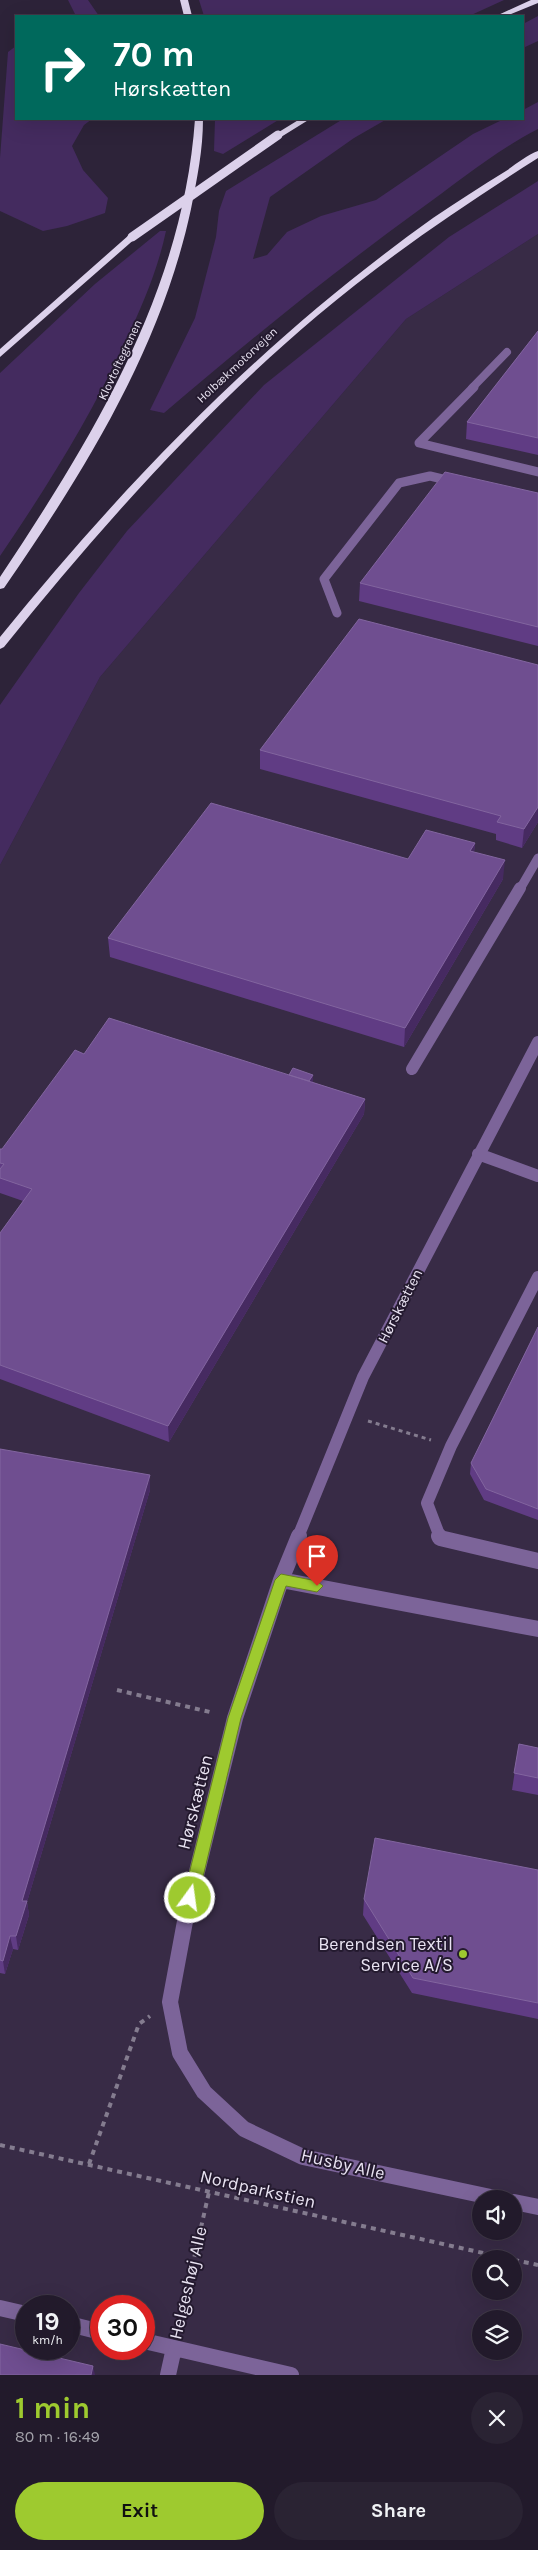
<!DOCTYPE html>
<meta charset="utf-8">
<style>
body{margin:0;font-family:Karla,sans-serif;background:#2a2333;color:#f1f3f6;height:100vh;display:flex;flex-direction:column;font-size:19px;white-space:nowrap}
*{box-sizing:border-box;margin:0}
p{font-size:16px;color:#a2a1a9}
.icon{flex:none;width:28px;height:28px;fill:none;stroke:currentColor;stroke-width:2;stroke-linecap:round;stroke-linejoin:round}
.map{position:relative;height:2375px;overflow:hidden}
.panel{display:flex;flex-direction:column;background:#221a2b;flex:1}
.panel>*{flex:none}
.guide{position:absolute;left:15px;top:15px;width:509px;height:105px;border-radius:0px;box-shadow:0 5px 20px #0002,0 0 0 1px #3f3847;background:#00695c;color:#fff;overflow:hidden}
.controls{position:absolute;left:472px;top:2190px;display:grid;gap:10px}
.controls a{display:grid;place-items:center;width:50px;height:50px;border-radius:50%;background:#221a2b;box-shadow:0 5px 20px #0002,0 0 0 1px #3f3847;font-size:25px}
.speed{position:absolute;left:15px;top:2295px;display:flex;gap:10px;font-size:25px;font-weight:700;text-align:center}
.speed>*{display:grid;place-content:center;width:65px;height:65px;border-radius:50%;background:#221a2b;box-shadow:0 5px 20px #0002,0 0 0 1px #3f3847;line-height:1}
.speed small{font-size:12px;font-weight:400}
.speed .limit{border:8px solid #d22;background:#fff;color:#111}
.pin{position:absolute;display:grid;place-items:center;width:42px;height:42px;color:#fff;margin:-51px -21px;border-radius:50% 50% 50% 0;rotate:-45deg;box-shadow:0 0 5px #0007}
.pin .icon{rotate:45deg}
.me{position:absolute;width:55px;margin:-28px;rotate:14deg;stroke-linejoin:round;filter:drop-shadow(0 0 4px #0008)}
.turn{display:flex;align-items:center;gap:18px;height:105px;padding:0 15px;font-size:22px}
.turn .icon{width:65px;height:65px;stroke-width:2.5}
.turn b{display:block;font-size:35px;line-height:42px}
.round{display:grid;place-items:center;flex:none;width:52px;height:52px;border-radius:26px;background:#2a2333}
.overview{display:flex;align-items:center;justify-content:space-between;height:85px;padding:0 15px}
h1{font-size:30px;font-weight:700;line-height:38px;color:#9eca2f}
.primary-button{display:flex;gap:10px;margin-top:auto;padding:10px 15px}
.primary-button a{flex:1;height:58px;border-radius:30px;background:#9eca2f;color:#111;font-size:20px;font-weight:700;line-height:58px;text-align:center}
.primary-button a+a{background:#2a2333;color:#f1f3f6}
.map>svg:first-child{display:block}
.built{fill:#382b46;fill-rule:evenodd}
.green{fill:#442b5f}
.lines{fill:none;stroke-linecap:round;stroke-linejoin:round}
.path-far1{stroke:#847c8f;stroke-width:3;stroke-dasharray:4 4;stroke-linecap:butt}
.path{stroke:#847c8f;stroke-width:4;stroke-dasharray:5 5;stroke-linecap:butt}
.minor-far3{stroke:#7c6499;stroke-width:8}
.minor-far2{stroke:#7c6499;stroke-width:9}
.minor-far1{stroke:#7c6499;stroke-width:12}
.minor{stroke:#7c6499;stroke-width:16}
.highway{fill:#dcd1eb;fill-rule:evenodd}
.highway-bridge{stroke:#dcd1eb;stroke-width:9}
.wall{fill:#603c84}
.shaded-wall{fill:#462a61}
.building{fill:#6f4e90;stroke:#82659f}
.route{fill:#9eca2f;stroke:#67831f}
.poi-dot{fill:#9eca2f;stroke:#241a2f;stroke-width:2}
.labels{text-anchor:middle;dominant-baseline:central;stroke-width:4;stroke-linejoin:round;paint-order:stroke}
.far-street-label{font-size:12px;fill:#e9e3f2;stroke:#241a2f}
.street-label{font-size:15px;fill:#e9e3f2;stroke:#241a2f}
.near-street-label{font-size:18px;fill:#e9e3f2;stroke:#241a2f}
.near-poi-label{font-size:18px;fill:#e9e3f2;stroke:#241a2f;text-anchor:end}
</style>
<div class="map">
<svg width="538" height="2375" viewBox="0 0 538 2375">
<rect width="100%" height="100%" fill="#2d2339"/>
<path class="built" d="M538,234v2141h-538v-1510l100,-188 306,-358zM481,2199h33v32h-33zM481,2259h33v32h-33zM26,2306h43v43h-43zM101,2306h43v43h-43zM481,2319h33v32h-33z"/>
<path class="green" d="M68,0h20l11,16h-23z
M199,0h305l-35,16h-265z
M538,16v25l-15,7v-24z
M16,46v73h76l-8,6 -12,21 11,24 25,28 -3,15 -38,13 -24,5 -43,-20v-53l8,-106z
M538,102v27c-43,22 -80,53 -119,81 -88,64 -172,132 -255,203l-14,-3 45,-92 21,-81 3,-26 7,-20 117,-72h44l-33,19 -84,59 -17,62 14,-4 20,-23 34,-16 55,-16 97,-66 31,-15h18l1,-9z
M215,119h65l-57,35 -9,-3z
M538,181v53l-132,85 -306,358 -100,188v-160l79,-112 48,-62 137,-146 185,-148z
M160,231h6c-8,38 -24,76 -41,111 -35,76 -78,145 -125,214v-183l95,-89z"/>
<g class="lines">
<path class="path-far1" d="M368,1421l63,19"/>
<path class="path" d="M117,1690l97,23
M0,2145l510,114
M89,2164l50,-140 11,-8
M514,2260l24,5
M179,2325l30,-133"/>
<path class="minor-far3" d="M472,388l35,-36"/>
<path class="minor-far2" d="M474,387l-55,56 119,29
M337,613l-13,-34 75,-96 31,-7 25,6
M520,889l18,-31"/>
<path class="minor-far1" d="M412,1069l108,-181
M478,1154l60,22
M298,1537l65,-160 175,-335
M440,1537l-13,-34 24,-57 87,-169"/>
<path class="minor" d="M299,1536l-18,44 -46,138 -49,198 -16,86 10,51 24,39 40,37 59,28 197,42
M439,1536l1,2 98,23
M281,1580l257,49
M514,2202l24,5
M0,2308l26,6
M69,2324l32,8
M144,2341l147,34
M168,2375l6,-27"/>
<path class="highway" d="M180,0h8l4,16h-8z
M531,0h7v3l-32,13h-10z
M195,119h8c0,31 -6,60 -12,90 -30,140 -107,263 -187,379l-4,1v-12c93,-140 183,-286 195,-458z
M300,119h10l-29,18 -7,-2z
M538,151v7c-77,49 -151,99 -221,158 -117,99 -217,212 -313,331l-4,2v-12c130,-160 264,-298 433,-419 24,-16 48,-32 73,-47 10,-7 21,-16 32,-20z
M129,235l8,2 -137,120v-8z"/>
<path class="highway-bridge" d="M132,237l146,-102"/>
</g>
<path class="wall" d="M538,331v124l-72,-16 1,-17z
M538,493v153l-179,-45 1,-18z
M538,665v157l-16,26 -26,-8v-6l-236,-65v-19z
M475,843l-1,9 29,27 -99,168 -294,-90 -2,-19 300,-79z
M289,1075l24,6 -1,1 53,17 -1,15 -195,328 -169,-63v-146l23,-32 -23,-8v-44h2z
M538,1327v193l-54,-20 -14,-26 1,-11z
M0,1449l150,41 -123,412 2,13 -11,35 -5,-1 -8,25 -5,-1z
M519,1744l19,4v47l-26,-5z
M538,1870v149l-126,-26 -49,-78 1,-16z"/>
<path class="shaded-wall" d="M538,807v15l-16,26 2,-19z
M475,843l-2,19 -3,-11z
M505,860l-2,19 -99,168 1,-19z
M313,1075v6l-6,9v-6z
M365,1099l-1,15 -195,328 -1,-16z
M150,1475v15l-123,412 2,13 -11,35 -2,-14 6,-35z
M10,1936l3,13 -8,25 -2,-13z
M93,2366l2,9h-4z"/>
<path class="building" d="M538,331v107l-71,-16z
M445,472l93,21v134l-178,-44z
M359,619l179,46v142l-14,22 -27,-7 4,-6 -241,-66z
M211,803l197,56 18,-29 49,13 -5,8 35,9 -100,168 -297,-90z
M109,1018l256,81 -197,327 -168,-61v-132l32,-44 -32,-11v-9l4,-5 -4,-1v-14h2l73,-99 9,4z
M293,1068l20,7 -4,6 -20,-6z
M538,1327v182l-52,-20 -15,-26z
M0,1449l150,26 -128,426h5l-11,35h-6l-7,25 -3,-1z
M519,1744l19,4v30l-24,-5z
M375,1838l163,32v133l-125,-25 -49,-79z
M0,2344l93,22 -2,9h-91z"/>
<path class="route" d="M281,1574l36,7 6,5 -6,6 -31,-6 -45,132 -43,180 -2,5 -6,2 -5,-2 -2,-5 45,-180 47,-138z"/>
<circle class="poi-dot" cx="463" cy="1954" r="5"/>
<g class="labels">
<g class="far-street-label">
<text transform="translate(120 360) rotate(-65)">Klovtoftegrenen</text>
<text transform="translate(237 365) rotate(-43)">Holbækmotorvejen</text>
</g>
<g class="street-label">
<text transform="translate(400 1306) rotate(-63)">Hørskætten</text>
</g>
<g class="near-street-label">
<text transform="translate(195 1802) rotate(-76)">Hørskætten</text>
<text transform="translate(343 2164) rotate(13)">Husby Alle</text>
<text transform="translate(258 2189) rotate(13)">Nordparkstien</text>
<text transform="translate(188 2283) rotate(-77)">Helgeshøj Alle</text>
</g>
<g class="near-poi-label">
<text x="453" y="1944">Berendsen Textil<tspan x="453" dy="21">Service A/S</tspan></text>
</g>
</g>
</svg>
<div class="controls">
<a><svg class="icon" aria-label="sound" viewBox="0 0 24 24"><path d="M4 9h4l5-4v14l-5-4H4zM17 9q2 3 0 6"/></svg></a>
<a><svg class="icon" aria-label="search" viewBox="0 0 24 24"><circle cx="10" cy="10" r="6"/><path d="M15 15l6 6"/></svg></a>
<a><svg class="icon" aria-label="layers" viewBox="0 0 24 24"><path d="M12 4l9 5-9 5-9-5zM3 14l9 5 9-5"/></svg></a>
</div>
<div class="speed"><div>19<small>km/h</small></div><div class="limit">30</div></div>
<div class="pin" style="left:317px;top:1586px;background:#d93025"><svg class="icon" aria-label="arrive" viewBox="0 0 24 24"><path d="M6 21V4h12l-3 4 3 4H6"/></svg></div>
<svg class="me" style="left:190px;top:1898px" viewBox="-20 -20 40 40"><circle r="17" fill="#9eca2f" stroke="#fff" stroke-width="3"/><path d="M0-11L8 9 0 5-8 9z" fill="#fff"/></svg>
<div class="guide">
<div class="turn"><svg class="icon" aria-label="right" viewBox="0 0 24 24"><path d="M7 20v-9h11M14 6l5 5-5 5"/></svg><div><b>70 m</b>Hørskætten</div></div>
</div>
</div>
<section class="panel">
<div class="overview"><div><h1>1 min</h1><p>80 m · 16:49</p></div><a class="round"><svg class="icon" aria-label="close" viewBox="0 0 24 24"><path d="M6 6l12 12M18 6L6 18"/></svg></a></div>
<div class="primary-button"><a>Exit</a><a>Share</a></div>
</section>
